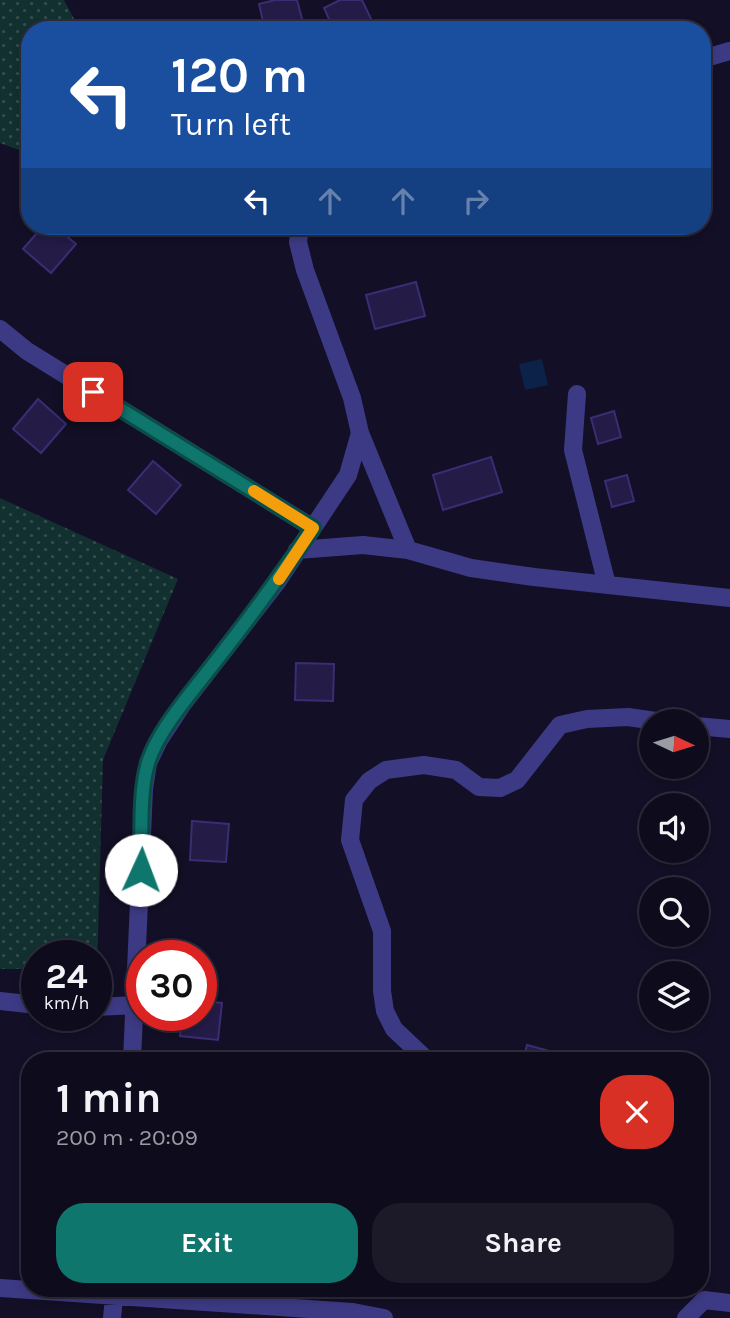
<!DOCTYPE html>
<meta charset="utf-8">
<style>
body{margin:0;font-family:Karla,sans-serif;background:#1c1929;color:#f1f3f6;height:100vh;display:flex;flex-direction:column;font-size:26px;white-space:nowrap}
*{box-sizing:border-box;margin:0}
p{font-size:23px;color:#9b9ba3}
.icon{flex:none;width:38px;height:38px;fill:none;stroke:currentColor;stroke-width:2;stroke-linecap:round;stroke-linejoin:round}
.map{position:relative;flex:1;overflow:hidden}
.panel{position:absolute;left:21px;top:1052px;width:688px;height:245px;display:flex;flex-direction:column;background:#0e0b1c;border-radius:28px;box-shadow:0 4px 10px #0003,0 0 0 2px #2e2b3b}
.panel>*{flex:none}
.guide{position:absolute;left:21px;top:21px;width:690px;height:214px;border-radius:28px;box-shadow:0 4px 10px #0003,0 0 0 2px #2e2b3b;background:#1a4fa0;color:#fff;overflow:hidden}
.needle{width:46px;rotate:94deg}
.controls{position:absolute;left:639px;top:709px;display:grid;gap:14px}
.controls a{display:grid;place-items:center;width:70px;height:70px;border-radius:50%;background:#0e0b1c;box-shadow:0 4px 10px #0003,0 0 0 2px #2e2b3b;font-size:35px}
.speed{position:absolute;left:21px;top:940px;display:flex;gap:14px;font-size:35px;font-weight:700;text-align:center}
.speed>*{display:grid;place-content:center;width:91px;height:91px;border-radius:50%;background:#0e0b1c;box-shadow:0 4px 10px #0003,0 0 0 2px #2e2b3b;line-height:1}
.speed small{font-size:18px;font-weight:400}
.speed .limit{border:10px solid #d22;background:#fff;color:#111}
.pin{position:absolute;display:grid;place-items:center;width:60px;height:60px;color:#fff;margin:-30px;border-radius:14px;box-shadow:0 4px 10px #0006}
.me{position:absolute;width:77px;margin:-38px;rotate:2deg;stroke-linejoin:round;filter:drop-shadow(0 0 5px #0008)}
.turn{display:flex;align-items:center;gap:24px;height:147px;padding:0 35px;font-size:32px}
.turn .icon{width:91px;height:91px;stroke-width:2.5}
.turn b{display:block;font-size:49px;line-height:60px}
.lanes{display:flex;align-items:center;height:66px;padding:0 35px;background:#0003;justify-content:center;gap:35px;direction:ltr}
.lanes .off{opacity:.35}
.round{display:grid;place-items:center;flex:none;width:74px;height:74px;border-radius:28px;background:#1c1929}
.headline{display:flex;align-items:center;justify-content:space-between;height:119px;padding:0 35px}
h1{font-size:42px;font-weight:700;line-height:52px}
.cta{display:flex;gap:14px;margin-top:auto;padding:14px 35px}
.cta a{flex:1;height:80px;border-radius:28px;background:#0f766e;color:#fff;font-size:28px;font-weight:700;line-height:80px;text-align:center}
.cta a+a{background:#1c1929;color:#f1f3f6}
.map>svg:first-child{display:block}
.grass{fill:url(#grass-dots)}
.water{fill:#0c2248}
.building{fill:#241b47;stroke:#3b2d73;stroke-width:2}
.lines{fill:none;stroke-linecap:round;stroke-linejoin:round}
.minor{stroke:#3d3a85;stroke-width:18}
.route-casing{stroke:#0a4d48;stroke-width:18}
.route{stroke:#0f766e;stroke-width:12}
.slow{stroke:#f59e0b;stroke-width:12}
</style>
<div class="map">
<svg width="730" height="1318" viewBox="0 0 730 1318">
<defs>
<pattern id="grass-dots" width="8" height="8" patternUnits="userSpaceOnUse" patternTransform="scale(1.75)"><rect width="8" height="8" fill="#12302f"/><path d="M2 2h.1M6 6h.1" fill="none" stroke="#344d4e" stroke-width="1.8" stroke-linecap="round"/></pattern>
</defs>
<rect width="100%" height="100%" fill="#130f26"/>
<path class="grass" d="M0,0h64l16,30h-50v124l-30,-11z
M0,498l178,81 -75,181 -6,211 -1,-15h-59v13h-37z"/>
<path class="water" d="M542,359l6,26 -23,5 -6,-26z"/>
<path class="building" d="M275,0h22l8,30h-40l-6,-26z
M340,0h22l12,25 -9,5h-31l-10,-22z
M43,226h12l21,18 -25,29 -28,-24z
M416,282l9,34 -50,13 -9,-34z
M38,399l28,25 -25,29 -28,-24z
M614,411l7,26 -23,7 -7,-26z
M491,457l11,35 -59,18 -10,-35z
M153,461l28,24 -25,29 -28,-24z
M627,475l7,26 -22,6 -7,-26z
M296,663l38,1 -1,37 -38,-1z
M192,821l37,3 -3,38 -36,-2z
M201,1001l21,2 -4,37 -38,-4 2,-21h19z
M527,1045l37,10 -2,5h-39z"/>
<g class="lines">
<path class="minor" d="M702,59l28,-8
M0,329l27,22 286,177
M577,394l-4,56 34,135
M360,433l48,117
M297,550l66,-5 45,5 63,18 63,9 196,21
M696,726l34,3
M0,1001l37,4
M96,1007l40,-2
M132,1060l12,-271 4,-26 11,-23 23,-35 95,-123 71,-107 12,-42 -8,-35 -47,-128 -7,-28 2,-16
M427,1060l-33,-31 -9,-18 -3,-20v-60l-32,-91 4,-40 15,-19 17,-11 38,-5 32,5 23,17 21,1 17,-8 43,-55 27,-6 41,-2 28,4
M0,1288l353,24 31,6
M112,1318l3,-30
M686,1318l18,-18 26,3"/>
</g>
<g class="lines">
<defs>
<path id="route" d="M93,392l220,136c-30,44 -61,87 -94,129 -22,29 -61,72 -71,106 -9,29 -6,76 -7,107"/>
</defs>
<use href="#route" class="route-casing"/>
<use href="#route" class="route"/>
<path class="slow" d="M254,491l59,37 -34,51"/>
</g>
</svg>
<div class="controls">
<a><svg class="needle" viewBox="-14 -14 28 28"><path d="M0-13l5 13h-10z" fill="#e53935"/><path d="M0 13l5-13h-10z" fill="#9b9ba3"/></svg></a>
<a><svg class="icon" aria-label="sound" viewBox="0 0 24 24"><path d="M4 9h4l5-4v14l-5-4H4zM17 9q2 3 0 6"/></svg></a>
<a><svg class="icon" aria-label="search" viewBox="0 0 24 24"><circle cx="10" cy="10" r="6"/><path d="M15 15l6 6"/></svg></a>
<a><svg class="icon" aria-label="layers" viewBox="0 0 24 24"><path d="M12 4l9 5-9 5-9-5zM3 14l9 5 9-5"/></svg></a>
</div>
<div class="speed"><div>24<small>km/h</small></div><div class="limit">30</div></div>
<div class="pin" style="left:93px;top:392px;background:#d93025"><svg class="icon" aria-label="arrive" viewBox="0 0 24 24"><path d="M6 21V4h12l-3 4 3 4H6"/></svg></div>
<svg class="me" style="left:141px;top:870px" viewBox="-20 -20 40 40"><circle r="19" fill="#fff"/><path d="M0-13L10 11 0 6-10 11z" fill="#0f766e"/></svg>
<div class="guide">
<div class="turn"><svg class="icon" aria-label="left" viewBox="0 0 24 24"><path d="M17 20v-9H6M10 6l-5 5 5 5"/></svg><div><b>120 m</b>Turn left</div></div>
<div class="lanes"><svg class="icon" aria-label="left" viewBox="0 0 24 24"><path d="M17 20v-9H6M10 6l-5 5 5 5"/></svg><svg class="icon off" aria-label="ahead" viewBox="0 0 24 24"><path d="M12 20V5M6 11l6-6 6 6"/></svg><svg class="icon off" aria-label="ahead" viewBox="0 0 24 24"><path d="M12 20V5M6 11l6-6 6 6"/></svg><svg class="icon off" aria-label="right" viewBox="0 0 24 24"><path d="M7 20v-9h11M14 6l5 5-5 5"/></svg></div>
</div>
<section class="panel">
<div class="headline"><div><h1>1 min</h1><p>200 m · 20:09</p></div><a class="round" style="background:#d93025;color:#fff"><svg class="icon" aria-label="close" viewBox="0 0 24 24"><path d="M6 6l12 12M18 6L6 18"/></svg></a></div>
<div class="cta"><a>Exit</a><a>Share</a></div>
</section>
</div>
